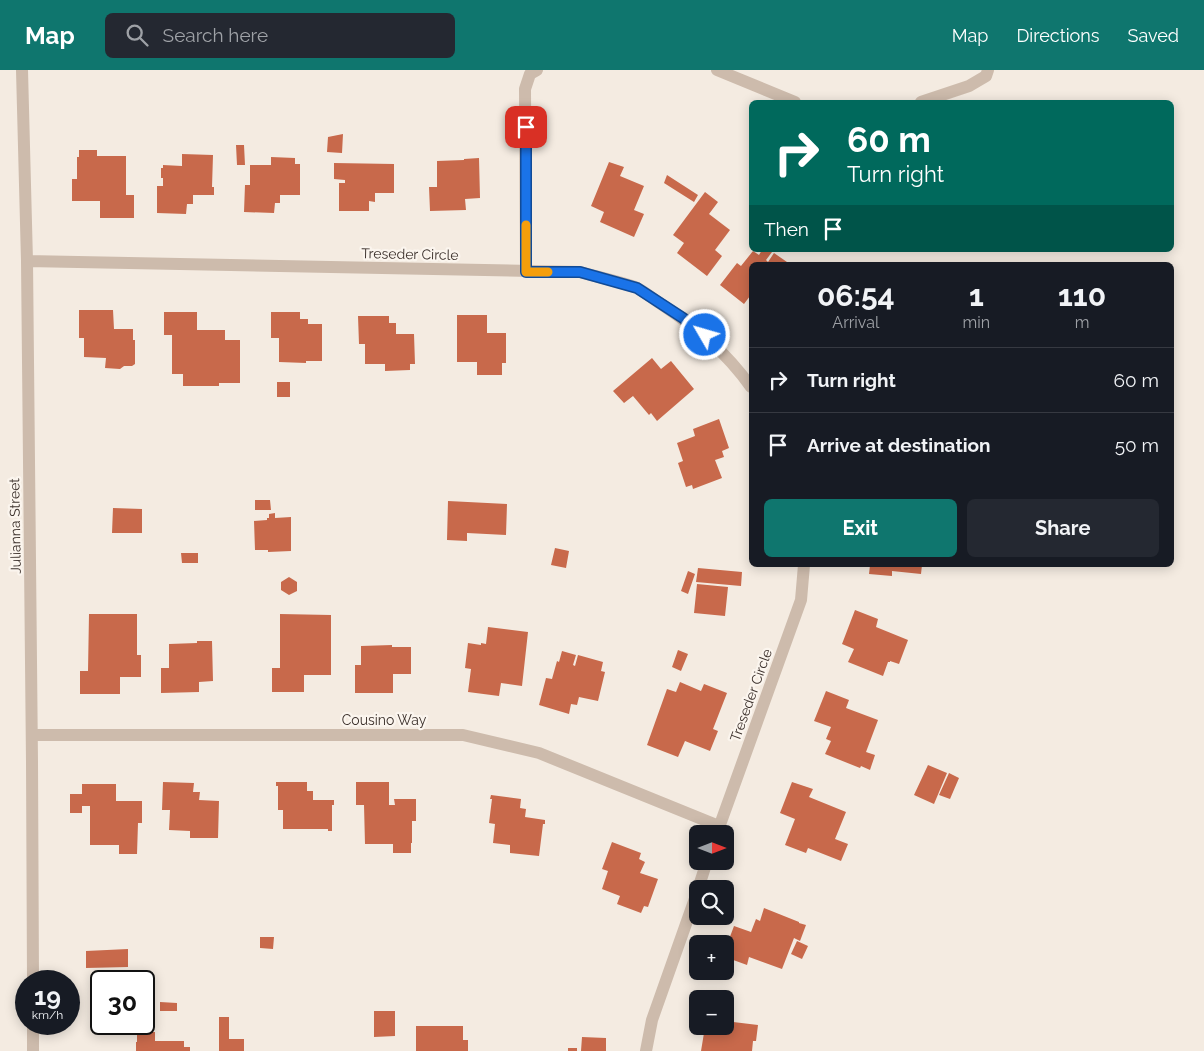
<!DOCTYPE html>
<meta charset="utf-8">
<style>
body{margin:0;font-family:Raleway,sans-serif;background:#242831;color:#f1f3f6;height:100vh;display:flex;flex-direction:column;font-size:19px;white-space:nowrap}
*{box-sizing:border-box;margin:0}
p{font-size:16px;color:#9ea1a6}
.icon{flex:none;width:28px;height:28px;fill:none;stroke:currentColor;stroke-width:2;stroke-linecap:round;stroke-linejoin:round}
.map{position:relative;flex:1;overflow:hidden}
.drawer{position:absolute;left:749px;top:192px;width:425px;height:305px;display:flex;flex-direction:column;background:#171b24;border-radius:8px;box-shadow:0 2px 12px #0003}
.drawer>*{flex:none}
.hud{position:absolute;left:749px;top:30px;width:425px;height:152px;border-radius:8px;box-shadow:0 2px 12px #0003;background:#00695c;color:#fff;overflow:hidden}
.needle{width:32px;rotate:90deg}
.fabs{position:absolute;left:689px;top:755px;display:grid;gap:10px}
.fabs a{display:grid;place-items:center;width:45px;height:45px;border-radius:8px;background:#171b24;box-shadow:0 2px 12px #0003;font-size:25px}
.speed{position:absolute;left:15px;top:900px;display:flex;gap:10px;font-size:25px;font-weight:700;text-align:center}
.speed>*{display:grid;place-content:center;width:65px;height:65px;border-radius:50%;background:#171b24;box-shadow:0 2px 12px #0003;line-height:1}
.speed small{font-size:12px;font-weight:400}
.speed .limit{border:2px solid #111;border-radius:8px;background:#fff;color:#111}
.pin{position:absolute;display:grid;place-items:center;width:42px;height:42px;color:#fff;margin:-21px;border-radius:10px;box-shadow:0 2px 8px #0006}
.me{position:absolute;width:55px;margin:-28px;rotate:308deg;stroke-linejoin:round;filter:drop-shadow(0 0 4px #0008)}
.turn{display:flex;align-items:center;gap:18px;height:105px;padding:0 15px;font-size:22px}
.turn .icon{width:65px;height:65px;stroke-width:2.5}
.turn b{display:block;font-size:35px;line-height:42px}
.then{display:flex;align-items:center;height:48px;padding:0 15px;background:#0003;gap:10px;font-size:19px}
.eta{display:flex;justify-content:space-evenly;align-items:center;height:85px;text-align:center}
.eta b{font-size:30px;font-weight:700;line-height:35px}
.primary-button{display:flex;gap:10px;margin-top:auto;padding:10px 15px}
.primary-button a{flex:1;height:58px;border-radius:8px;background:#0f766e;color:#fff;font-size:20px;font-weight:700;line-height:58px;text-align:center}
.primary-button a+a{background:#242831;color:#f1f3f6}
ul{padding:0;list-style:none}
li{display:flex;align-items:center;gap:15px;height:65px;padding:0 15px;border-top:1px solid #363941}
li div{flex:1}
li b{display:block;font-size:19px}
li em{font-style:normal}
header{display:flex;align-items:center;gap:30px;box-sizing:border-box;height:70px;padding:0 25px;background:#0f766e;color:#fff}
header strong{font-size:24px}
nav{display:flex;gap:28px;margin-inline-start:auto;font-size:18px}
.search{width:350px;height:45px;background:#242831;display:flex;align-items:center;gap:12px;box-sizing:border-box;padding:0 18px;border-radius:8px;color:#9ea1a6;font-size:19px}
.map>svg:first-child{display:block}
.building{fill:#c8694b}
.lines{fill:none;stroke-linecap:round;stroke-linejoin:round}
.minor{stroke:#cdbbac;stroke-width:12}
.route-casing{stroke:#114b97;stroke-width:12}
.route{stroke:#1a73e8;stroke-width:9}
.slow{stroke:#f59e0b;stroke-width:9}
.labels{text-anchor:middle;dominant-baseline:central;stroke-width:4.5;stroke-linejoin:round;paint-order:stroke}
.street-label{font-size:14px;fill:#3b302b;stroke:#fbf5ee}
</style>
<header>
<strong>Map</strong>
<div class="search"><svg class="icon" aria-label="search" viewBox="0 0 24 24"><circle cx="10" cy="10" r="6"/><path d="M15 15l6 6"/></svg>Search here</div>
<nav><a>Map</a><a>Directions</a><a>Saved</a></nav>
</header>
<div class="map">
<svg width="1204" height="981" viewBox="0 0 1204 981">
<rect width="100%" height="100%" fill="#f4ebe1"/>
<path class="building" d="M343,64l-1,19 -15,-1 1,-15z
M236,75h8l1,20h-8z
M79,80h18v6h29v39h8v23h-34v-17h-28v-22h5v-22h2z
M182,84l31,1 -1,32h2v8h-21v9h-6l-1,10 -29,-1v-27h6v-8h-2v-10h2v-3l19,1z
M271,87l24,1v6h5v31h-20v8h-5l-1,10 -30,-1 1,-27h5v-20h21z
M479,88l1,40 -15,1 1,11 -36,1 -1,-24h8v-26l27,-1v-1z
M609,92l15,5 -4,9 24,10 -10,24 10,4 -10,23 -34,-15 4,-10 -13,-6z
M334,93l60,1v29h-19v9l-6,-1v10h-30v-28h6v-3l-11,-1z
M667,105l31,20 -4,7 -30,-19z
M705,122l13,10 -9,12 21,16 -15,20 7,6 -15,20 -30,-23 7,-10 -11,-8z
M762,180h7l3,2 -6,8 2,2 6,-9 13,9 -3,3h-33v32l-1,-1 -6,8 -24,-19 17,-22 4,3 12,-15 6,4z
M79,240h34l1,19h19v11h2v24l-3,2h-8l-4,3 -15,-1 1,-10 -22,-1v-19h-5z
M164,242h33v18h28v10h15v43h-21v3h-36v-12h-11v-39h-8z
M271,242h29v7h8v5h14v37h-16v2l-27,-1v-24h-8z
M457,245h30v18h19v30h-4v12h-25v-13h-20z
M358,246h31v7h7v11h18l1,30h-5v6l-25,1v-7h-20v-20h-6z
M652,288l9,11 10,-8 23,28 -37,32 -6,-8 -2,2 -16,-19 -9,7 -11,-12z
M277,312h13v15h-13z
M719,349l10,29 -7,3 2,6 -9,3 7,18 -29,11 -1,-4 -6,2 -8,-24 5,-2 -6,-18 18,-7 -2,-7z
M255,430h15l1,10h-16z
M448,431l59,3 -1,31 -39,-2v8l-20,-1z
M113,438l29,1v24h-30z
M275,443v5l16,-1v34l-23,1v-2h-13l-1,-29 13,-1v-2h2v-4z
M555,478l14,3 -3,17 -15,-3z
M181,483h17v10h-16z
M870,495h52l-1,9 -29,-3v5l-23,-2z
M698,498l44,4 -1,14 -45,-4z
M688,501l7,3 -7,20 -7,-3z
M289,507l8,5v9l-8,4 -8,-5v-8z
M697,514l31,3 -3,29 -31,-3z
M855,540l23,9 -2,8 32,13 -9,24 -9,-3v1h-2l-5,14 -35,-14 6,-13 -12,-5z
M89,544h48v41h4v22h-21v17h-40v-23h8z
M280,544l51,1v60h-27v17h-32v-24h8z
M488,557l40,5 -6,54 -21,-3 -2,13 -31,-4 3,-23 -6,-1 3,-25 13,2v-2l5,1z
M197,571h15l1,40 -14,1v10l-38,1v-25h8v-24l28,-1z
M392,575v2h19v27h-18v19h-38v-28h6v-19z
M678,580l10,4 -7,17 -9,-4z
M562,581l14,4 -3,10 2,1 3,-11 25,7 -2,9 4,1 -7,29 -19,-4 -2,8 -6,-1 -2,10 -30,-9 7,-27 6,1 5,-18 2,1z
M680,612l21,9 3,-7 23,9 -14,36 5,2 -8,20 -25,-10 -7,16 -31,-12 20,-56 9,3z
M826,621l23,9 -3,8 32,12 -12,32 9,3 -5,15 -9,-4 -1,2 -35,-14 6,-13 -5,-2 5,-12 -17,-6z
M928,695l19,8 -13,31 -20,-9z
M949,703l10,5 -9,21 -11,-4z
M163,712l31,1 -1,9h7l-1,8 20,1 -1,37h-28v-7l-21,-1 1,-20h-8z
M276,712h31v9h6v9h21v5h-2v26h-4v-2h-45v-19h-5v-24h-2z
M356,712h33v23h6l-1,-6h22v22h-4v22h-1v10h-18v-9h-28l-1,-39h-8z
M792,712l21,7 -4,8 37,15 -11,27 13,5 -7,17 -33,-13 -2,5 -21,-8 10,-26 -15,-6z
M82,714h34v17h26v22h-4l-1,31h-18v-9h-29v-39h-8v7h-12v-19h12z
M491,725l30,4 -1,9 6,1 -1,8 20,3v4h-2l-4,32 -29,-3v-8l-17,-2 2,-19 -6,-1 3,-24h-2z
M612,772l29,11 -2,6 6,3 -5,11 18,6 -10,28 -4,-1 -3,7 -24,-9 3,-8 -18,-7 6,-18 -6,-2z
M764,838l35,14v1l7,2 -6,16 -6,-3 -12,31 -33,-12 -2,8 -22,-8v-7l9,-24 17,6 5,-13 4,2z
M260,867h14l-1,12 -13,-1z
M797,871l11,5 -6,13 -11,-5z
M128,879v18l-42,1v-17z
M160,932l17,1v8h-17z
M374,941h21v25l-21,1z
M219,947h10v22h15v12h-25z
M725,951l33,4 -2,16h-3l-1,10h-51l3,-18 13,1 1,-8h7z
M416,956h47v14h5v11h-52z
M137,962h18v9h29v6h6v4h-54v-9h1z
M582,967l24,1v13h-25z
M568,978h9v3h-9z"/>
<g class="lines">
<path class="minor" d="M22,0l5,191 5,501 1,219
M717,0l78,32
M921,32l48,-16 17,-10 2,-6
M27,191l553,11c18,5 37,9 55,15 9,4 18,12 26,17 36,24 65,48 90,83
M526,201l-1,-182 5,-15 7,-4
M32,665h431l76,18 180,73
M717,763l84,-233 3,-35
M698,819l9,-28
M33,954v27
M646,981l6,-31 46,-130"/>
</g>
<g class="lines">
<defs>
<path id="route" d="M526,57v145h54l57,16 46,30 22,17"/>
</defs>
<use href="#route" class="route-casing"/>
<use href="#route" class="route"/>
<path class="slow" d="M526,155v47h22"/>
</g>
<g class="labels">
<g class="street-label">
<text transform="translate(410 184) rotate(1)">Treseder Circle</text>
<text transform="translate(15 456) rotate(-91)">Julianna Street</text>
<text transform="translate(751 625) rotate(-70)">Treseder Circle</text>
<text x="384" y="650">Cousino Way</text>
</g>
</g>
</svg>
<div class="fabs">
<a><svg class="needle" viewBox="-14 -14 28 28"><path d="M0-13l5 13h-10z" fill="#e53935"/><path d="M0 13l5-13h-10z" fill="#9ea1a6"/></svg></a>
<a><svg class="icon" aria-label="search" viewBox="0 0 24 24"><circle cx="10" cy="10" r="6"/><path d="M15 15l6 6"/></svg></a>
<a>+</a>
<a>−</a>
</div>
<div class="speed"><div>19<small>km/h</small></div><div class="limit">30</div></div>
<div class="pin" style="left:526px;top:57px;background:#d93025"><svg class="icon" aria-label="arrive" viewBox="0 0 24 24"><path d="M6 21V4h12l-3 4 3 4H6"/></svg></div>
<svg class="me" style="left:705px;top:265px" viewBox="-20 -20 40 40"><circle r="17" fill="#1a73e8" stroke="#fff" stroke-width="3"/><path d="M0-11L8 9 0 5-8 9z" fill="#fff"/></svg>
<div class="hud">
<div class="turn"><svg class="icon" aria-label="right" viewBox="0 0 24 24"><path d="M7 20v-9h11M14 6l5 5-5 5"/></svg><div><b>60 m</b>Turn right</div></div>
<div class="then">Then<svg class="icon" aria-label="arrive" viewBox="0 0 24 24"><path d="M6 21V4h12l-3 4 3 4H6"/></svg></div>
</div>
<section class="drawer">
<div class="eta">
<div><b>06:54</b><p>Arrival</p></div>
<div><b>1</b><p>min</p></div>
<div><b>110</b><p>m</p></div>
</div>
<ul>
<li><svg class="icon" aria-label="right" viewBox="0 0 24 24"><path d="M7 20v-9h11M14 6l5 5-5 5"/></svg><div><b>Turn right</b></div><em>60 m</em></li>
<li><svg class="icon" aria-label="arrive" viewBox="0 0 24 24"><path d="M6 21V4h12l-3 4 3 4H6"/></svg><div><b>Arrive at destination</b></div><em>50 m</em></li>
</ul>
<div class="primary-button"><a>Exit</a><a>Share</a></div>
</section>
</div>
